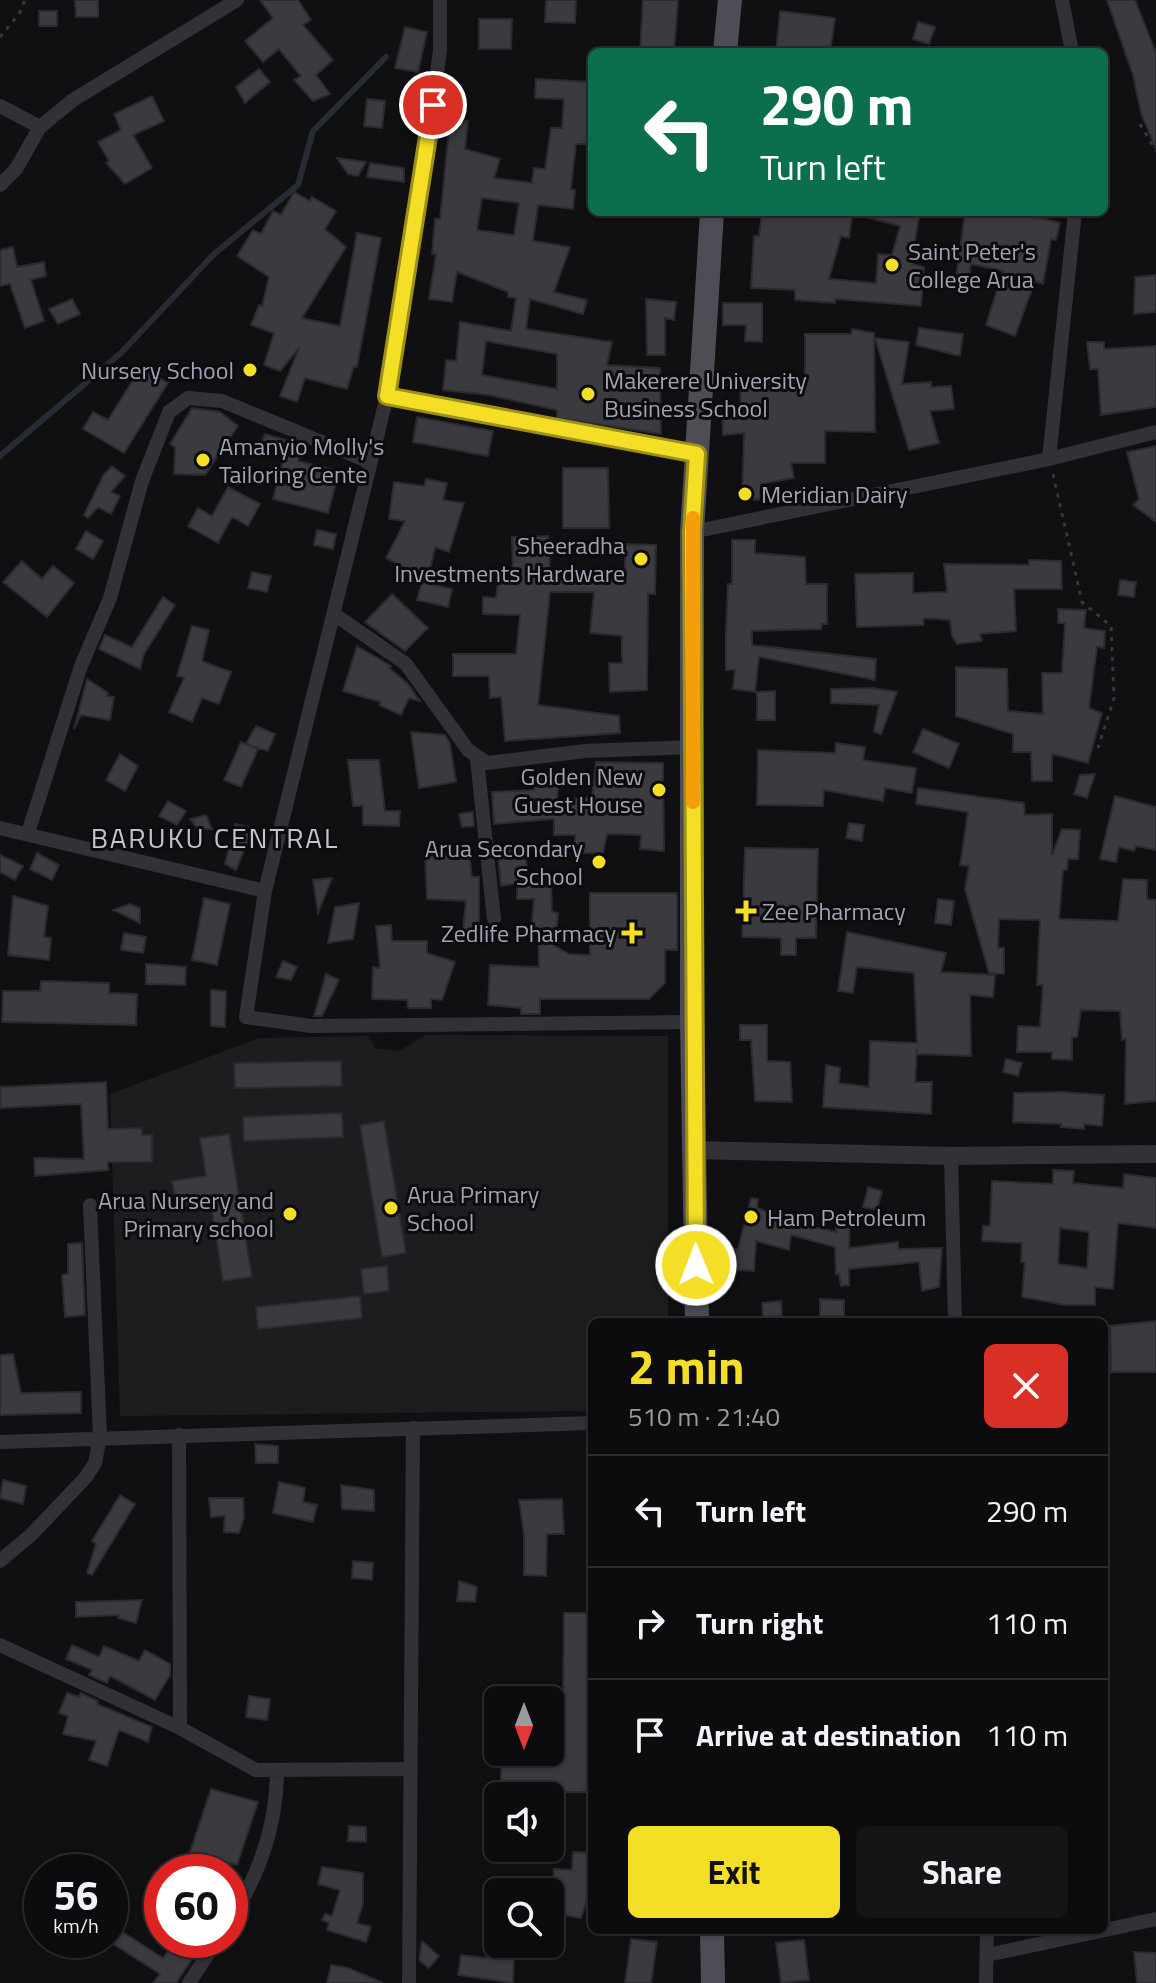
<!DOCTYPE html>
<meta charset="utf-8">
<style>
body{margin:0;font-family:"Titillium Web",sans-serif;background:#151517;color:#f1f3f6;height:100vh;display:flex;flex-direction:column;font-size:30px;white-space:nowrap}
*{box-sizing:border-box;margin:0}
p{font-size:26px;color:#9a9b9e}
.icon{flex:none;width:44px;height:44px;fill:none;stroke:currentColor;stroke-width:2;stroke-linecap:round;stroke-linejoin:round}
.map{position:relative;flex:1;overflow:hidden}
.sheet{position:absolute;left:588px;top:1318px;width:520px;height:616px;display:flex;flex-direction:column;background:#0c0c0e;border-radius:12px;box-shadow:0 2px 6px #0004,0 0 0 2px #2c2c2e}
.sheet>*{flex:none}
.guide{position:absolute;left:588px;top:48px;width:520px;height:168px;border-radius:12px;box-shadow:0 2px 6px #0004,0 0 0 2px #2c2c2e;background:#0b6e4f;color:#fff;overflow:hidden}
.needle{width:52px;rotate:180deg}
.fabs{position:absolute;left:484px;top:1686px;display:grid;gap:16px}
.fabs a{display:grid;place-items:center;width:80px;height:80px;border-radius:12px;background:#0c0c0e;box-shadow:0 2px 6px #0004,0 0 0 2px #2c2c2e;font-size:40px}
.speed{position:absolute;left:24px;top:1854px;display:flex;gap:16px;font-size:40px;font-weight:700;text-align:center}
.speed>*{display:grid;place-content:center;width:104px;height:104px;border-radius:50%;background:#0c0c0e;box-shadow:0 2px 6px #0004,0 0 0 2px #2c2c2e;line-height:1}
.speed small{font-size:20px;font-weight:400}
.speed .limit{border:12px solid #d22;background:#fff;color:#111}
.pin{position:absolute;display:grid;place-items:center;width:68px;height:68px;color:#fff;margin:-34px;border:4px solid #fff;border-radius:50%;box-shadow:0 2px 8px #0007}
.me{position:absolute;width:88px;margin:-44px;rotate:359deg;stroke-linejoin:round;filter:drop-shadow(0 0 6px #0008)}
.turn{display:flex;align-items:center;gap:28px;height:168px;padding:0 40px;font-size:36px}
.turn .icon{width:104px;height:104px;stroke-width:2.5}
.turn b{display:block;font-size:56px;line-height:68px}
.round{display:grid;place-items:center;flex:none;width:84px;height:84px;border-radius:12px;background:#151517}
.overview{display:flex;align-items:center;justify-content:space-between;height:136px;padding:0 40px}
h1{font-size:48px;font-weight:700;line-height:60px;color:#f4de26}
.action{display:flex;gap:16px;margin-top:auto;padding:16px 40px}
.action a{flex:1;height:92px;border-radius:12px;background:#f4de26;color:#111;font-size:32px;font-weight:700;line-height:92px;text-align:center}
.action a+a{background:#151517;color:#f1f3f6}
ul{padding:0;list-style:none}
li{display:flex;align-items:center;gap:24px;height:112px;padding:0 40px;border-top:2px solid #2c2c2e}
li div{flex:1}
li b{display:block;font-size:30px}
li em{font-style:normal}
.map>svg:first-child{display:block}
.built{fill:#1d1c1f}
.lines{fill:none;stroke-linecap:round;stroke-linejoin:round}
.stream{stroke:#272b35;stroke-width:6}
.building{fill:#3a3a3f;stroke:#2b2a2e;stroke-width:2;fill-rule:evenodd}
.path{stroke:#37373e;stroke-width:3;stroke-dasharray:4 6;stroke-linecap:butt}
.minor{stroke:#313137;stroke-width:14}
.tertiary{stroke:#313137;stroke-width:18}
.primary{stroke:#4d4d56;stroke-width:24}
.route-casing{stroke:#9f9019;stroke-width:20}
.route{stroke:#f4de26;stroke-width:14}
.slow{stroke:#f59e0b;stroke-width:14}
.poi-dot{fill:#f4de26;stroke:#0c0b0d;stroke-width:3}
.labels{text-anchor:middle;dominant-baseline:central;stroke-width:6;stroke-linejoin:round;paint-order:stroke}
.poi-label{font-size:24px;fill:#a1a2b3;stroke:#0c0b0d;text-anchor:start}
.quarter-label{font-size:28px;letter-spacing:2px;fill:#c2c3cf;stroke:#0c0b0d}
</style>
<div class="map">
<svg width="1156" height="1983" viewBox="0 0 1156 1983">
<rect width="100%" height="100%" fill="#101012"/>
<path class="built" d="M426,1035l242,1v286h-76v89l-472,5 -10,-322 149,-56 109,-2 7,12 24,3z"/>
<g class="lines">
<path class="stream" d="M0,456l121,-103 93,-99 84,-69 15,-54 73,-74"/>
</g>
<path class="building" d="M75,0h23v17h-22z
M260,0h38l13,20 -8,5 30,35 -17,15 14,19 -17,7 -19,-21 7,-4 -22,-27 -16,13 -18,-21 28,-23z
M546,0h30l-1,23 -30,-1z
M643,0h35l-4,52h-34z
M1107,0h28l21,53v96l-15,-36 -8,-38z
M39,11h18v15h-18z
M780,11l55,7 -5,34h-54z
M479,19h33l-1,30h-32z
M918,22l17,5 -6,17 -16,-5z
M405,27l22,5 -9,40 -23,-4z
M259,69l11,13 -25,21 -9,-16z
M536,79l56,3v62h-16l-5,45 4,1 -2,19 -35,-4 -5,36 37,6 -16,45 33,8 -4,14 -53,-15 -4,30 86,13 -5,23 53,3 1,66 -104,-16v-8l-68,-15 -46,-5 3,-30 10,1 4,-39 51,9 5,-33 -8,-1v-5l-51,-20 -5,30 -23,-3 7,-45h-4l3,-35h5l10,-99 18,1 -3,28 35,10 -6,19 38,5 2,-15 11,1 6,-41h11l2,-29 -29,-1zM482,198l37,5 -5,32 -37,-5zM486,341l71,13v35l-75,-14z
M152,96l12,25 -31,14 19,33 -27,16 -19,-21 3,-2 -11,-19 23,-12 -7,-16z
M367,99l18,2 -3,27 -18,-2z
M337,158l29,4 -8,14 -10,-2z
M370,163l34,5v14l-37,-5z
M294,192l16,9 2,-4 24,14 -11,18 21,18 -44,71 38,8 17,-93 24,5 -24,129 -3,-1 -7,23 -42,-11 -8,24 -17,-6 19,-48 -19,23 -16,-6 10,-32 -23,-8 8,-20 3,1 7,-29 -32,-21 16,-26 8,4 12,-23 8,4z
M762,212h77l13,5 -3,21 -8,-2 -12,43 47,4 2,-29 14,1 8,-29 -34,-9 1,-5h53l-8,45 1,7 11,3 -3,39 -85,-7 -1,4 -40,-3v-10l-44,-2 3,-52h5z
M965,212h52l43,11 -4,17 -5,-1 -8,45 -8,-3 -20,55 -29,-11 17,-54 -32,-7 -3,25 -13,-3z
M13,247l4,20 27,-5 2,14 -15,4 13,41 -19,7 -15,-44 -10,2v-36z
M1156,275v37l-22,2 1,-37z
M72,299l8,15 -22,10 -9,-15z
M646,299l30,3 -2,18 -9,-2v37h-18z
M723,303h39v39l-17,-1 1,-16h-23z
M919,328l44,6 -3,22 -44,-11z
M852,329l22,4 1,99 -50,-1v32h-34l3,15 -33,6 -1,16 -18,-1 2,-66 -21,2 -1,-22h18l1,-33 64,1v-47h46z
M875,338l34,4 -7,42 29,-2v5l20,-1 3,23 -24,2 9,32 -30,7z
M1087,342h17v7l52,-3v61l-55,8 -3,-46h-8z
M141,367l27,16 -44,70 -41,-24 10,-17 15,8z
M192,408l28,4 18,14 -33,49 -31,-1 1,-27 -5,-3z
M417,417l76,14 -5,25 -75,-14z
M265,434l37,11 -4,16 41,10 -11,42 -55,-14 11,-42 -25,-10z
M1156,446v76l-23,-17 6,-6 -12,-47z
M112,466l13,10 -14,16 9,4 -9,18 -13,-7 -10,11 -4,-3 20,-41z
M563,468h45l1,60h-46z
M426,479l21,4 -4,17 21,3 -15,49 -14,-5 -7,33 -42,-22 19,-37 -16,-2 5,-37 30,4z
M228,487l32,17 -12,22 -16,-9 -14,26 -30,-17 10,-18 14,8z
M317,530l19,4 -3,15 -19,-4z
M86,531l17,10 -10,18 -17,-10z
M548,536l2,34 75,1v-27l31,1 -1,49h-7l-1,96 -37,2 -1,-29h13v-27l-32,-3 4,-41h-44l-12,113 81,11 1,17 -115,8 -4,-44 -11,1 -1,-22h-36v-22h63l4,-39 -37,-1v-17l13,1 3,-25 14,1 -1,-37z
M732,540h23v13l50,4 1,27h21v40h-5l-1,5 -69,2v14l124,14 -1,21 -116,-23 -4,35 -22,-3 2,-19h-9v-40l2,-46h4z
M1029,560l32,1 1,28h-48l2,42 -36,3 2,7 -25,3 -5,-8 -2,-16 -26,-2 -1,7 -66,2 -2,-53 58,-1v20l34,-1 -3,-28 85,1z
M22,561l20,18 11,-13 21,17 -27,34 -44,-35z
M252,572l19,4 -4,16 -19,-4z
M1120,580l16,2 -2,15 -16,-2z
M422,582l30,7 -4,18 -31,-7z
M392,594l36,34 -23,23 -40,-29z
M163,597l12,8 -31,49 -4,15 -41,-20 6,-14 27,12z
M1058,609l28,1 -2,18 21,3 -1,17 -7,-1 -8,61 13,5 -14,50 -36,-9v27h-20l-1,-29h-18v-18l-57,-18v-49l51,2 1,42 35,3 -1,-41h20l3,-50h-7z
M192,626l17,4 -7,31 29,11 -12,32 -17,-6 -10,24 -23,-10 15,-34 -7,-2z
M357,646l34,20 -2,2 19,16 12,17 -11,-3 -8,17 -22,-10 2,-3 -38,-11z
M87,679l21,14 -2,3 8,1 -4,23 -29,-5 -7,14z
M873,688l24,4 -16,42 -7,-2 5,-27 -48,-2v-14z
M775,691v29h-18v-28z
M256,726l19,8 -7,17 -22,-7z
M923,729l36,15 -10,24 -36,-16z
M411,732l34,3 5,8 6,39 -37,6z
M241,742l17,7 -17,38 -17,-7z
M836,743l29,4 -2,13 53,8 -4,25 -27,-5 -2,13 -59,-11 -1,16 -66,-1 1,-55 77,3z
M120,754l18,12 -13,25 -19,-11z
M348,760h31l6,51h15l-1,15 -36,-1v-19h-10z
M596,762l67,1 1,88 -24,-2 1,-14 -34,-1 -4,19h-28v-18h-21v-16l-60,5 -2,-32 42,-2 1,-13 24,2 -2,21 35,-3z
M1095,774l-8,24 -13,-4 6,-19z
M918,788l106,15 1,12 27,-1v41l10,-26 18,1 -2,29h-10l-1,11h-4l-4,49 59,2 5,-42 24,1v19l9,1v201l-31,3 1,-65 -4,1 -2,-29 -39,-1 -4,27h-5v23l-20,-1v-7h-35l1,-26 22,1 3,-42h-6l3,-65 -41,-1 -1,29h6v26l-15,-1 -24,-84 4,-23 -9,-1 8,-53 -52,-8z
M1115,796l41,11v43l-20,-4 -2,5 -15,-4 -3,15 -16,-3z
M168,801l18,10 -9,14 -18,-9z
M473,812l1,14 -12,1 -3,-13z
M206,815l6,14h-14l-8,-10z
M849,823l15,2 -2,16 -16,-3z
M235,824l18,4 -17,42 -11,-6z
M745,848l73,1 -2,89h-20v17h-15v-17l-39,-1z
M524,850l6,34h21l1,28 6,1 -3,33 14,8 21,1v-62h87v57h-12v33l-16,16h-109v15h-19v-6l-33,-3 2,-40 49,2 -1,-34 -7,-1 3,-33h-17v-16l-16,3 -3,-35z
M469,852l3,25h7v63l-17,-1 4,-38 -39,-2 -2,-42z
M37,853l22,12 -7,15 -22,-11z
M0,855l23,11 -8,14 -15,-8z
M332,878l-14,35 -5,-33z
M13,896l35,10 -4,31 7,1 -2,22 -41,-5z
M204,898l26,6 -13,61 -25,-5z
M938,899l16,2 -3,24 -16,-2z
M359,903l-6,36 -25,4 7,-36z
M130,904l10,4v15l-27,-13z
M391,925l1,16h35v12l28,9 -13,38 -11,-1v9h-23l-1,-8 -35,-1 1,-32 7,1 -4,-42z
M847,932l99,21 -5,19 54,3 -2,22 -23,-2 1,61 -54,-2v-5l-2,33h17l-1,32 -108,-7 3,-42 14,3 -1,15 30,4 1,-46 47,2 -3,-70 -57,-6 -4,26 -15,-2z
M124,933l22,4 -3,16 -22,-3z
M283,961l14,6 -6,13 -15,-3z
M146,964l40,3 -1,18 -39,-1z
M326,974l13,6 -17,36h-8z
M41,981l68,2v10l28,1 -1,31 -134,-3 1,-31h37z
M211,990l15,1 -1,36 -14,-1z
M740,1025h27v36l23,1 2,40 -37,-1 -4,-61h-11z
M1006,1059l16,4 -4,13 -15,-4z
M341,1061l1,25 -107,2 -1,-25z
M106,1082l2,47 34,-1v7h10v27h-44v8l-73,6 -1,-18 50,1 -3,-55 -81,4v-21z
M1062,1092l42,3 -2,31 -18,-2v5l-23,-2v-3l-48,-2 1,-29z
M342,1113l1,24 -99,4 -1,-24z
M384,1121l22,132 -24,4 -22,-132z
M229,1134l23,143 -29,4 -12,-76 -34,5 -5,-29 34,-5 -6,-38z
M1053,1170l21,1 -1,12 50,5 1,-14 32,4v50l-38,-5 -5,66 -18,-2v18h-30l-43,-8 3,-35h-4l1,-19 -40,-2 1,-15h7l2,-45 61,3zM1060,1228l29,4 -2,36 -29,-4z
M868,1187l14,4 -5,19 -14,-3z
M751,1198l7,1 -1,9 53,18 26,6v-9h14l-1,25 49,-6v7l44,-1 -3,39 -17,4 -3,-29 -70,7v16l-8,1 -2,-12h-3l-1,-27 -44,-12 -2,15 -33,-9 -2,30 -20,-1 1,-21h3z
M82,1243l3,72 -20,2 -3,-42 6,-1v-30z
M387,1266l2,25 -25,3 -3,-25z
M360,1296l2,22 -104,11 -2,-22z
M820,1299l24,1v16h-24z
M781,1301l1,15 -19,1 -1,-14z
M1156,1321v51h-45l-1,-46z
M13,1354l8,39 60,-1v21l-81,2v-60z
M255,1444l23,2v17h-22z
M3,1480l23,6 -3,18 -23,-6z
M279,1482l26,6 -2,14 14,3 -4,17 -40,-9z
M341,1485l33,5v21l-32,-2z
M120,1495l15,9 -43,71 -5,-2 9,-29 -4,-3z
M209,1498h34l1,20 -5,15 -15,-1 1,-16 -14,1z
M562,1499l2,35h-17l-1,42 -22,-1v-40l-5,-35z
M353,1561l20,2 -1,17 -20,-2z
M459,1581l18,6 -2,15 -18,-1z
M142,1600l-6,23 -18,-5 1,-3 -43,2v-15z
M564,1613h26l1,179h-90v-40h49v-49h13z
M72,1645l27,12 5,-11 35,15 6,-11 25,14v11l-15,25 -45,-24 -3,7 -18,-8 3,-5 -26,-11z
M67,1693l12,4 2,-4 17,8 -1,3 55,23 -4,15 -29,-12 -12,36 -18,-6 7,-19 -33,-7 5,-18 -9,-3z
M249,1696l21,3 -3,21 -21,-3z
M211,1789l47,13 -21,63 -27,-7 -1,6 -21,-6z
M349,1826l17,1v15l-18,-1z
M573,1852l19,1v33l-11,32 -29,-5 2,-44 18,1z
M322,1867l41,6v31l-6,19 14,4 -5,15 -39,-12 2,-7 -7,-3 3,-6 7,2 8,-26 -22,-6z
M118,1929l45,29 13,-18h29l-29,43h-23l7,-9 -50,-32z
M631,1939l26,3 -6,41h-26z
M804,1940l5,40 -28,3 -5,-40z
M422,1941l17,15 -10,12 -10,-8z
M1134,1952l22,1v30h-19z
M461,1955l25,3v-3l28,2 -1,26 -55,-8z
M331,1965l17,3 35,15h-56z"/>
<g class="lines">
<path class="path" d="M0,37l19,-23 6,-14
M1140,124l16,27
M1053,474l29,128 29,24 3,72 -16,50"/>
<path class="minor" d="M440,0v50l-22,166 -31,180 -122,495 -19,126 65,9 381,-4
M1062,0l10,52
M0,106l40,21
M0,185l16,-16 24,-42 33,-27 164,-100
M387,396l310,58
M1049,459l26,-247
M692,532l357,-73 107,-27
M334,614l72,50 62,86 19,13 98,-12 108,-4
M477,759l17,160
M0,828l265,63
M28,833l53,-167 29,-68 32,-117 27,-69 19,-14 34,3 148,61
M951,1156l4,166
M179,1435l1,293
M0,1442l592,-19
M0,1561l31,-26 55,-58 9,-14 5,-26 -10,-232
M0,1645l180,83 76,42 154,-1
M230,1920c30,-46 47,-95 47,-150
M987,1955l169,-36
M189,1983l28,-43
M409,1983l4,-555
M986,1983l1,-53"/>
<path class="tertiary" d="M693,1150l258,6 205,-2"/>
<path class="primary" d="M725,52l5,-52
M697,1322l-5,-300v-490l20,-320
M712,1930l1,53"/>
</g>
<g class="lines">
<defs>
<path id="route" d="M433,105l-46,291 310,58 -5,78 4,733"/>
</defs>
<use href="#route" class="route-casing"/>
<use href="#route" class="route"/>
<path class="slow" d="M693,802v-284"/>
</g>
<g class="poi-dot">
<circle cx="892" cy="265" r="8"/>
<circle cx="250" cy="370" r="8"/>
<circle cx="588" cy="394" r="8"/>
<circle cx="203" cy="460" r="8"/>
<circle cx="745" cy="494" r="8"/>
<circle cx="641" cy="559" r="8"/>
<circle cx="659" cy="790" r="8"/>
<circle cx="599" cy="862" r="8"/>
<path d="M742 899h8v8h8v8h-8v8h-8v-8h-8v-8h8z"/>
<path d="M628 921h8v8h8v8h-8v8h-8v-8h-8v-8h8z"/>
<circle cx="391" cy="1208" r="8"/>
<circle cx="290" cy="1214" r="8"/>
<circle cx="751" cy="1217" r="8"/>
</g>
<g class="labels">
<g class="poi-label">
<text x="908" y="251">Saint Peter's<tspan x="908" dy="28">College Arua</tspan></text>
<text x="234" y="370" text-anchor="end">Nursery School</text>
<text x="604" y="380">Makerere University<tspan x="604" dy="28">Business School</tspan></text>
<text x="219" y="446">Amanyio Molly's<tspan x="219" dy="28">Tailoring Cente</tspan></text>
<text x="761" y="494">Meridian Dairy</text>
<text x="625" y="545" text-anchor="end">Sheeradha<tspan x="625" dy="28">Investments Hardware</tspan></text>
<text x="643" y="776" text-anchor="end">Golden New<tspan x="643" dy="28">Guest House</tspan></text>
<text x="583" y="848" text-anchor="end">Arua Secondary<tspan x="583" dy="28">School</tspan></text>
<text x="762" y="911">Zee Pharmacy</text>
<text x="616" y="933" text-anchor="end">Zedlife Pharmacy</text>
<text x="407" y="1194">Arua Primary<tspan x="407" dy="28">School</tspan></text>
<text x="274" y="1200" text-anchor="end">Arua Nursery and<tspan x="274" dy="28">Primary school</tspan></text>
<text x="767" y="1217">Ham Petroleum</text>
</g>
<g class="quarter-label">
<text x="215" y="837">BARUKU CENTRAL</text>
</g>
</g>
</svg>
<div class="fabs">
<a><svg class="needle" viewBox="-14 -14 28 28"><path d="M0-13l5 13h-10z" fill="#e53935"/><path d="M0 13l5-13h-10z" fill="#9a9b9e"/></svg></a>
<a><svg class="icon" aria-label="sound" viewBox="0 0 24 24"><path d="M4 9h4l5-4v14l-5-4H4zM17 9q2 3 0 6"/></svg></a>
<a><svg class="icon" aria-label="search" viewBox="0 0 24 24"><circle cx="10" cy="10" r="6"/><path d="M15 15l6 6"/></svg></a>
</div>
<div class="speed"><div>56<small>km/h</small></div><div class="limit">60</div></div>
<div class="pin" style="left:433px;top:105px;background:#d93025"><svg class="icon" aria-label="arrive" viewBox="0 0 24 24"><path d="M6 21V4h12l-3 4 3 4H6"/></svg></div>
<svg class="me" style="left:696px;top:1265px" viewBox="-20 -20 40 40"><circle r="17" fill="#f4de26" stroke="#fff" stroke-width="3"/><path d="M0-11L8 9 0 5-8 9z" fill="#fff"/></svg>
<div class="guide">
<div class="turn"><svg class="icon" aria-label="left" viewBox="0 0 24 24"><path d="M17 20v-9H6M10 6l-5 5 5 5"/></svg><div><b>290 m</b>Turn left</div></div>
</div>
<section class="sheet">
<div class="overview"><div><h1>2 min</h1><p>510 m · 21:40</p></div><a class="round" style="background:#d93025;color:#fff"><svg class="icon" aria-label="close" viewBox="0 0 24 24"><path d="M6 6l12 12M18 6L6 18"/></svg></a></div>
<ul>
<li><svg class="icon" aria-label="left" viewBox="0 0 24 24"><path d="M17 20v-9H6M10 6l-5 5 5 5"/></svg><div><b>Turn left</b></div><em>290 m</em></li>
<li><svg class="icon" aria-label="right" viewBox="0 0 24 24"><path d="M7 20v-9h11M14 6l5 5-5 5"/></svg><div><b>Turn right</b></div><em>110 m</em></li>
<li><svg class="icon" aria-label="arrive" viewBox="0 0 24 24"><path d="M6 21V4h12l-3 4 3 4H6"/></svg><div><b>Arrive at destination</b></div><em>110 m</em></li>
</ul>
<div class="action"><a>Exit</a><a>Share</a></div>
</section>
</div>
